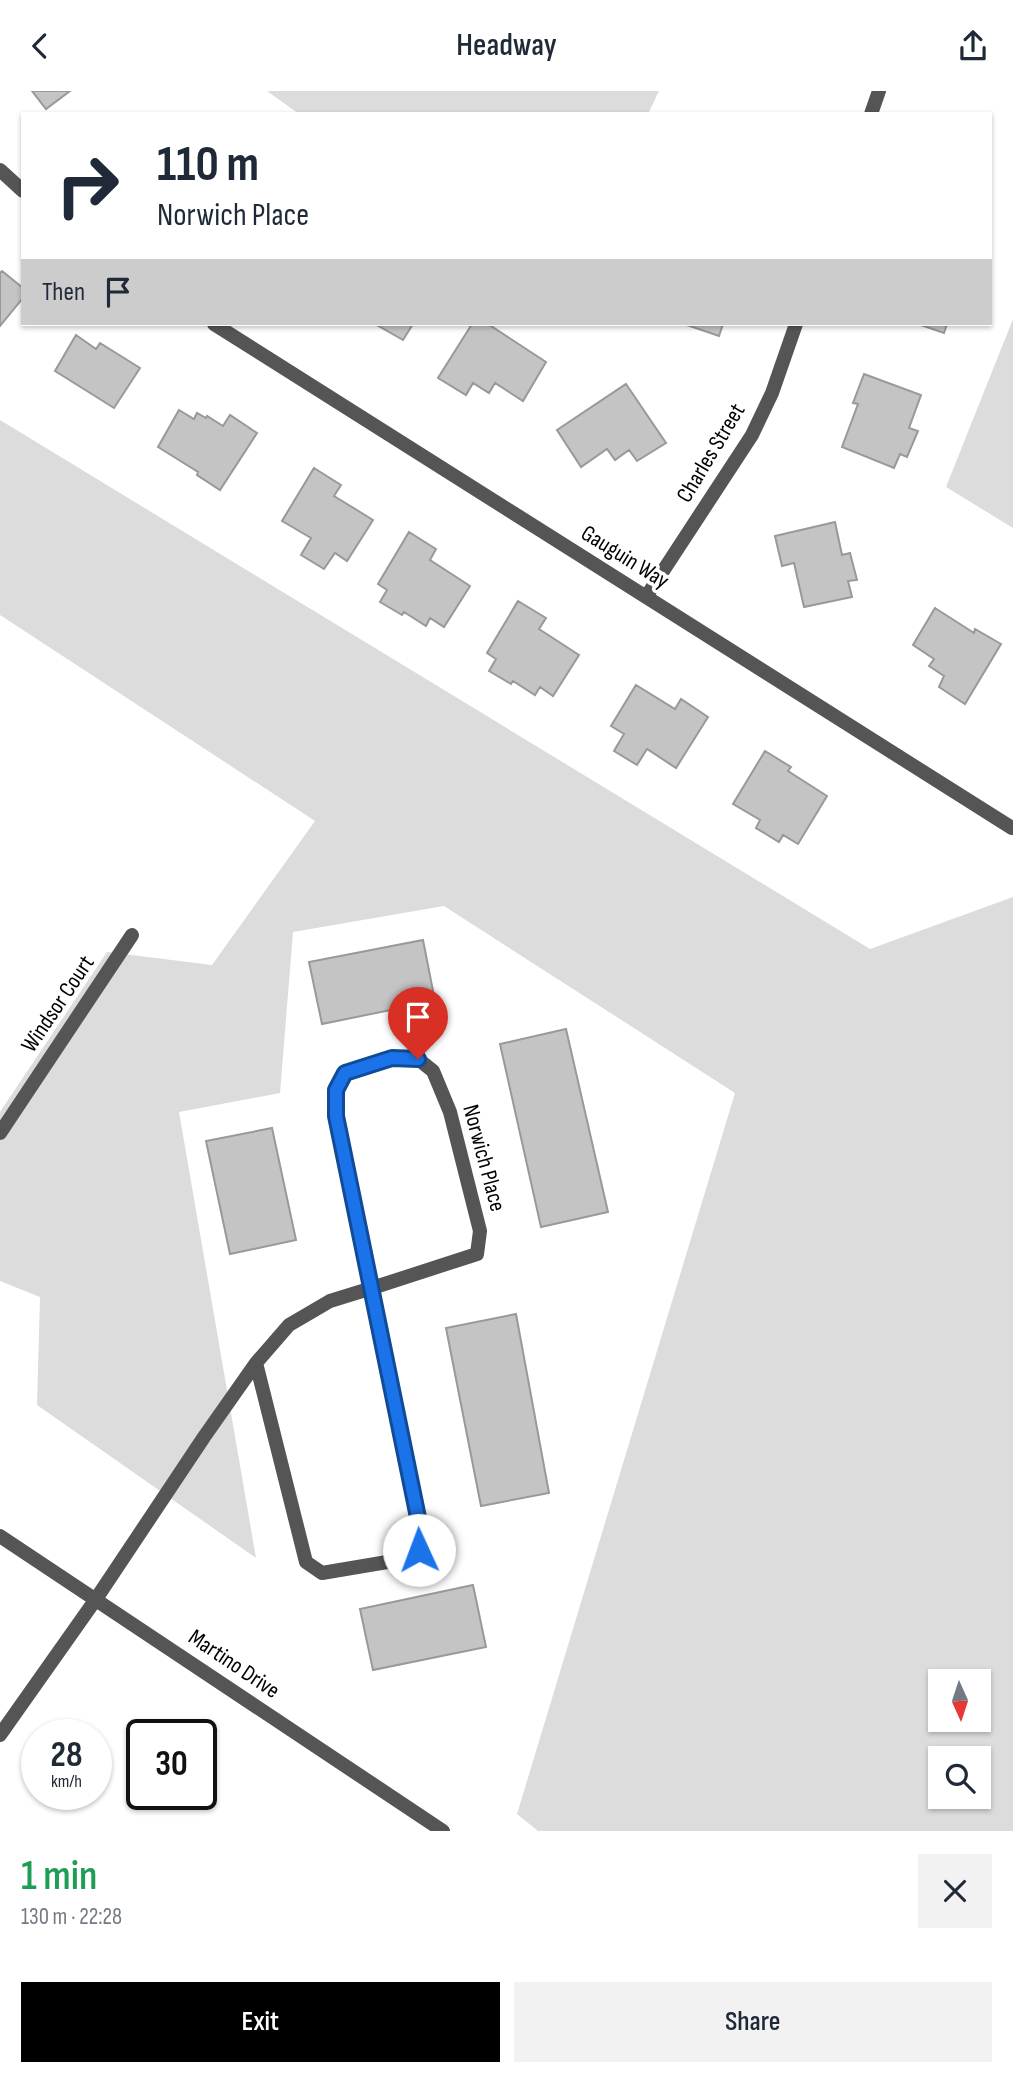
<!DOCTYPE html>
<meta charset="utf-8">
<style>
body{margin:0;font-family:"Sofia Sans Condensed",sans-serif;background:#f2f2f3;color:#1f2937;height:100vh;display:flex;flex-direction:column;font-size:26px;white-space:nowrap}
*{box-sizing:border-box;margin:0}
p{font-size:23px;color:#747a83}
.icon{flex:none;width:38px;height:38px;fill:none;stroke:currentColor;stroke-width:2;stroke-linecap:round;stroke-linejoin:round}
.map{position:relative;height:1740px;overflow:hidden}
.sheet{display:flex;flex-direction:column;background:#fff;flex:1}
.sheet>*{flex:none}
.top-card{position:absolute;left:21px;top:21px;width:971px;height:214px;border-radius:0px;box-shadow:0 2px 5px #0004;background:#fff;color:#1f2937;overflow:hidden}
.needle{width:46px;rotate:177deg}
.controls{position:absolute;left:928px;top:1578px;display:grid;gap:14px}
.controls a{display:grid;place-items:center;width:63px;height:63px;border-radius:0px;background:#fff;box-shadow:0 2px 5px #0004;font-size:35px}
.speed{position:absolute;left:21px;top:1628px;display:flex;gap:14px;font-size:35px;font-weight:700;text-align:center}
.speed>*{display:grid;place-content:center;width:91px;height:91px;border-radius:50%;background:#fff;box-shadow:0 2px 5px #0004;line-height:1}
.speed small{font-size:18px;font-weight:400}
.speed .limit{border:4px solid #111;border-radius:10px;background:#fff;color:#111}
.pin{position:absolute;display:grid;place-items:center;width:60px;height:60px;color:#fff;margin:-72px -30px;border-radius:50% 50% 50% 0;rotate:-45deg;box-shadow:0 0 7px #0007}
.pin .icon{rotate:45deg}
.me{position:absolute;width:77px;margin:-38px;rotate:358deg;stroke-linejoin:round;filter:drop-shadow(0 0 5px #0008)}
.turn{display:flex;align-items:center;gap:24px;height:147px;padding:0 21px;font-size:32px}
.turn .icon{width:91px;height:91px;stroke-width:2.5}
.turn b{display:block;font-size:49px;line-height:60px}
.then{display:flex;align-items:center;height:66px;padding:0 21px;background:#0003;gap:14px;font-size:26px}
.round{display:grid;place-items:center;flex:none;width:74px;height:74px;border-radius:0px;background:#f2f2f3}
.headline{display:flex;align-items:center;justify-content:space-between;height:119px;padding:0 21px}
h1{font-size:42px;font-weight:600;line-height:52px;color:#1e9e55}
.button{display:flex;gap:14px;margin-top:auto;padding:14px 21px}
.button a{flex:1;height:80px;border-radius:0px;background:#000;color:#fff;font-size:28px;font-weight:600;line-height:80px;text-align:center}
.button a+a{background:#f2f2f3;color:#1f2937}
header{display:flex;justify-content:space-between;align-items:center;height:91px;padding:0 21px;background:#fff;font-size:32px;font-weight:600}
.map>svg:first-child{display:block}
.green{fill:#dcdcdc;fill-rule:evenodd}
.building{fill:#c4c4c4;stroke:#999;stroke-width:2}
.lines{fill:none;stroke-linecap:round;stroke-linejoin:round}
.minor{stroke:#555;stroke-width:14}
.route-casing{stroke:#114b97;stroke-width:18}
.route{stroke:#1a73e8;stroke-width:12}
.labels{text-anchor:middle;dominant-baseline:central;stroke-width:7;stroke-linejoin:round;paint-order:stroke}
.street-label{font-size:23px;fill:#000;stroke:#fff}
</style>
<header><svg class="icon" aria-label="back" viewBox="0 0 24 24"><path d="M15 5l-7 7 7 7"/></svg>Headway<svg class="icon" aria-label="share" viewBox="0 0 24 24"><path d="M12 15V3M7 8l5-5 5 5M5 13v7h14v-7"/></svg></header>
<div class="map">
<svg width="1013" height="1740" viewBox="0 0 1013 1740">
<rect width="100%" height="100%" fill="#fff"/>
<path class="green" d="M267,0h392l-11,23h-349z
M1013,228v209l-67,-41z
M0,329l870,529 143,-52v934h-475l-21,-17 218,-721 -291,-187 -151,26 -13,161 -101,19 77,446 -219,-153 3,-108 -40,-16v-169l107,-160 105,13 103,-144 -315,-206zM940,1591h38v38h-38zM940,1668h38v38h-38z"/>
<path class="building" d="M32,0h38l-24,18z
M2,180l21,17v10l-23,28v-53z
M375,233h38l-10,16z
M472,233h16l58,38 -23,39 -28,-18 -6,10 -16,-10 -7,12 -28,-17z
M684,233h39l-4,12z
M918,233h29l-3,9z
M76,244l20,14 4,-6 40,25 -26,40 -59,-37z
M864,283l57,21 -12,33 9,3 -11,26 -7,-3 -6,14 -52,-21 16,-43 -5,-1z
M626,293l40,59 -29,18 -8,-11 -14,10 -8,-11 -26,18 -24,-37z
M179,319l15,9 3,-6 9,5 1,-2 16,10 7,-11 27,18 -37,57 -23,-15 1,-3 -40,-25z
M314,377l27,17 -7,11 39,24 -26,41 -12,-8 -11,16 -23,-14 10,-17 -29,-17z
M835,431l7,33 8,-2 7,27 -9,1 4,16 -48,10 -10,-44 -12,3 -7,-30z
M409,441l27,17 -6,11 40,26 -26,41 -14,-9 -4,8 -22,-14 -2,3 -22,-13 7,-12 -9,-6z
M518,510l28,17 -7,11 40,26 -26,41 -13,-9 -5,8 -22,-14 -2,3 -22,-13 7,-12 -9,-6z
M935,517l39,25 1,-4 26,15 -36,60 -26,-17 5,-11 -15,-10 5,-7 -21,-14z
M636,594l39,24 6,-10 27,18 -32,51 -29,-19 -10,16 -23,-14 10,-17 -13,-8z
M765,660l26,16 -3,4 39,25 -29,48 -15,-9 -4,7 -23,-14 4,-8 -27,-16z
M423,849l12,61 -113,23 -13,-62z
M566,938l42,183 -67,15 -41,-183z
M272,1037l24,112 -66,14 -24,-113z
M516,1223l33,179 -68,13 -35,-178z
M473,1494l13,62 -113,23 -13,-61z"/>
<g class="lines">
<path class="minor" d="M871,23l8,-23
M0,79l23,21
M214,233l798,504
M646,506l106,-162 20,-42 24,-69
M392,967l26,1 15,12 17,41 30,119 -3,23 -105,34 -36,-172v-26l10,-17z
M0,1042l132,-198
M0,1445l443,295
M0,1644l96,-136 108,-162 52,-74 33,-38 41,-24 42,-13 50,249 -2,13 -9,8 -89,15 -16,-11 -50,-199"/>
</g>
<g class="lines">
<defs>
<path id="route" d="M418,968l-26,-1 -47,15 -9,17v26l86,421 -3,13"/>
</defs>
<use href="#route" class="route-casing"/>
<use href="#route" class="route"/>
</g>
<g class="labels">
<g class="street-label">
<text transform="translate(711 362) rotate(-59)">Charles Street</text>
<text transform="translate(625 466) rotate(32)">Gauguin Way</text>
<text transform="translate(58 913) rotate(-56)">Windsor Court</text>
<text transform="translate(484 1067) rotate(75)">Norwich Place</text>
<text transform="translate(234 1573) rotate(34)">Martino Drive</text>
</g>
</g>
</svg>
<div class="controls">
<a><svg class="needle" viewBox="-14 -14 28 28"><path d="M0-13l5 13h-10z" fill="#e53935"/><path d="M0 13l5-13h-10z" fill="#747a83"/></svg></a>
<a><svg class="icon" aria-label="search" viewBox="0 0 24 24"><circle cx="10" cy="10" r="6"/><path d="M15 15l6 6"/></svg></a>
</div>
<div class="speed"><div>28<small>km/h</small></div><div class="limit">30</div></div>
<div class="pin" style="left:418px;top:968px;background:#d93025"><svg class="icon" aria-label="arrive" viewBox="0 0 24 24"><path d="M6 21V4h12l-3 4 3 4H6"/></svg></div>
<svg class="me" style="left:419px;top:1459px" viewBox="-20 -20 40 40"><circle r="19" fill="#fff"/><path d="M0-13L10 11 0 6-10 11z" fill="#1a73e8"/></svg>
<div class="top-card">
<div class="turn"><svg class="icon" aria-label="right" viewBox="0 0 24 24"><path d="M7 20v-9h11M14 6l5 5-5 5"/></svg><div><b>110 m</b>Norwich Place</div></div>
<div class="then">Then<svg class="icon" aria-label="arrive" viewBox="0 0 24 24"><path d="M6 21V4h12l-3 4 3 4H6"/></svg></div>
</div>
</div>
<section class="sheet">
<div class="headline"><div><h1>1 min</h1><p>130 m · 22:28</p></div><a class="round"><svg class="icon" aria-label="close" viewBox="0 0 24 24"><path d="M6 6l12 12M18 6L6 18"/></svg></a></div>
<div class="button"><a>Exit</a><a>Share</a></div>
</section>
